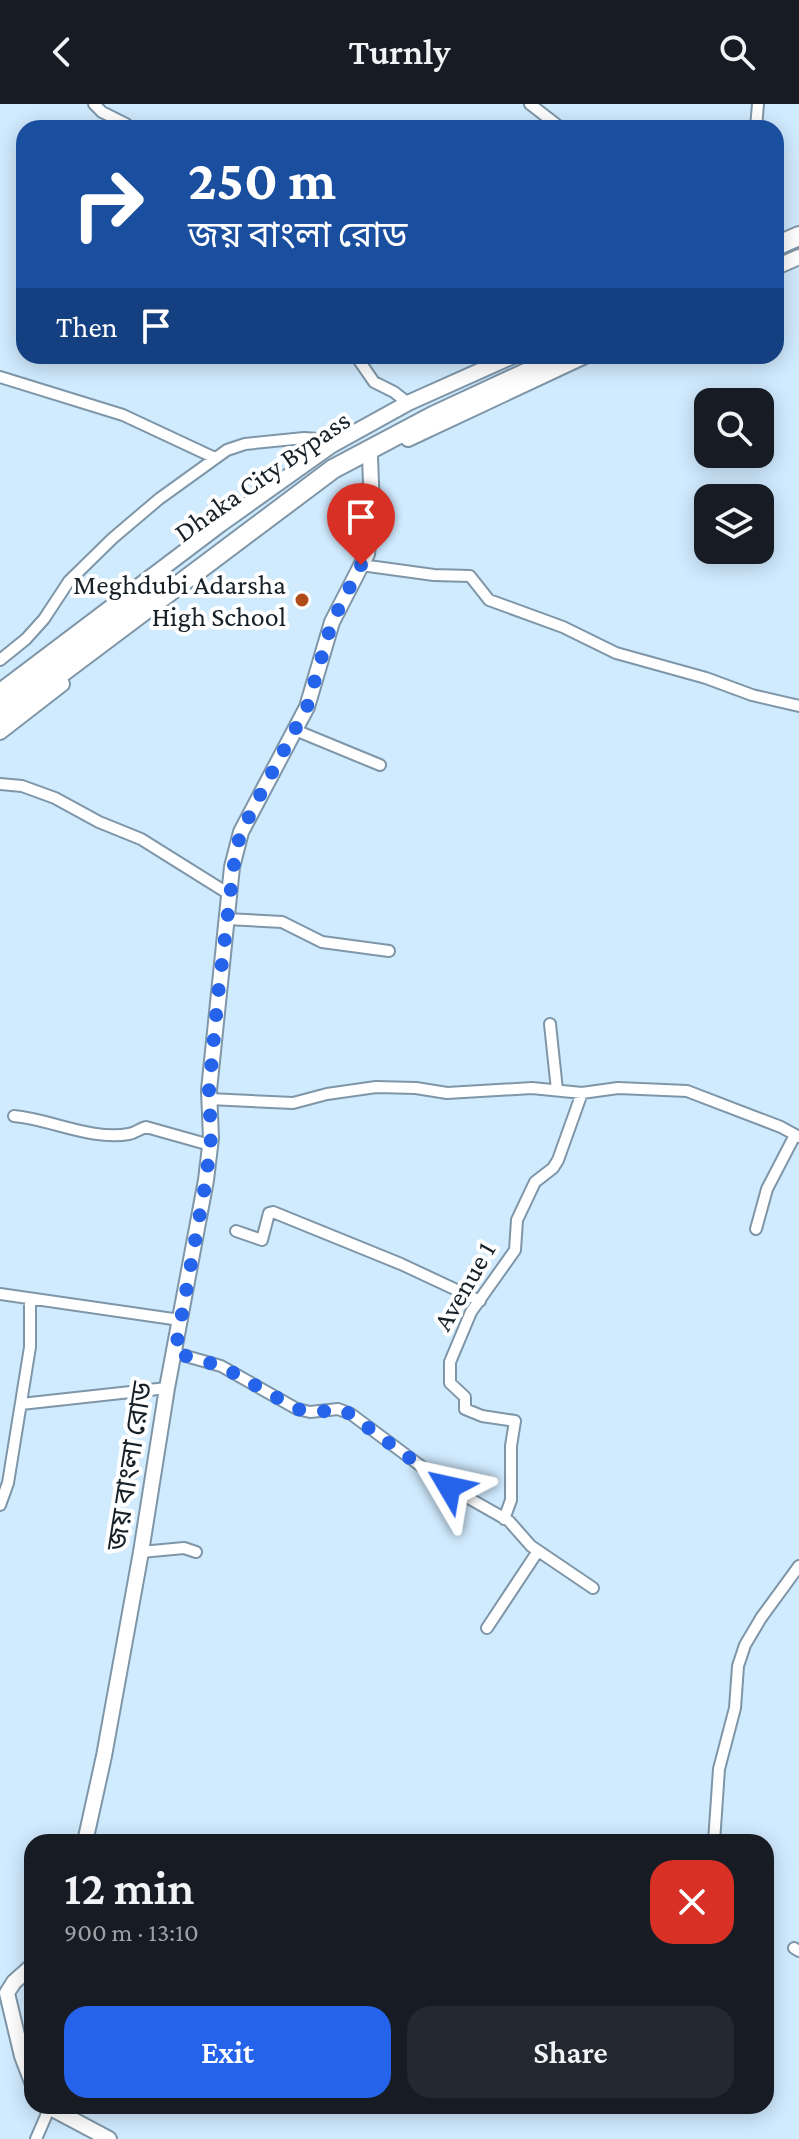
<!DOCTYPE html>
<meta charset="utf-8">
<style>
body{margin:0;font-family:"Crimson Pro","Noto Sans Bengali",serif;background:#242831;color:#f1f3f6;height:100vh;display:flex;flex-direction:column;font-size:30px;white-space:nowrap}
*{box-sizing:border-box;margin:0}
p{font-size:26px;color:#9ea1a6}
.icon{flex:none;width:44px;height:44px;fill:none;stroke:currentColor;stroke-width:2;stroke-linecap:round;stroke-linejoin:round}
.map{position:relative;flex:1;overflow:hidden}
.sheet{position:absolute;left:24px;top:1730px;width:750px;height:280px;display:flex;flex-direction:column;background:#171b24;border-radius:24px;box-shadow:0 4px 20px #0003}
.sheet>*{flex:none}
.hud{position:absolute;left:16px;top:16px;width:768px;height:244px;border-radius:24px;box-shadow:0 4px 20px #0003;background:#1a4fa0;color:#fff;overflow:hidden}
.tools{position:absolute;left:694px;top:284px;display:grid;gap:16px}
.tools a{display:grid;place-items:center;width:80px;height:80px;border-radius:16px;background:#171b24;box-shadow:0 4px 20px #0003;font-size:40px}
.pin{position:absolute;display:grid;place-items:center;width:68px;height:68px;color:#fff;margin:-82px -34px;border-radius:50% 50% 50% 0;rotate:-45deg;box-shadow:0 0 8px #0007}
.pin .icon{rotate:45deg}
.me{position:absolute;width:88px;margin:-44px;rotate:306deg;stroke-linejoin:round;filter:drop-shadow(0 0 6px #0008)}
.turn{display:flex;align-items:center;gap:28px;height:168px;padding:0 40px;font-size:36px}
.turn .icon{width:104px;height:104px;stroke-width:2.5}
.turn b{display:block;font-size:56px;line-height:68px}
.then{display:flex;align-items:center;height:76px;padding:0 40px;background:#0003;gap:16px;font-size:30px}
.round{display:grid;place-items:center;flex:none;width:84px;height:84px;border-radius:24px;background:#242831}
.headline{display:flex;align-items:center;justify-content:space-between;height:136px;padding:0 40px}
h1{font-size:48px;font-weight:600;line-height:60px}
.button{display:flex;gap:16px;margin-top:auto;padding:16px 40px}
.button a{flex:1;height:92px;border-radius:24px;background:#2563eb;color:#fff;font-size:32px;font-weight:600;line-height:92px;text-align:center}
.button a+a{background:#242831;color:#f1f3f6}
header{display:flex;justify-content:space-between;align-items:center;height:104px;padding:0 40px;background:#171b24;font-size:36px;font-weight:600}
.map>svg:first-child{display:block}
.lines{fill:none;stroke-linecap:round;stroke-linejoin:round}
.street-casing{stroke:#7e96a8;stroke-width:14}
.secondary-casing{stroke:#7e96a8;stroke-width:18}
.highway-casing{stroke:#7e96a8;stroke-width:22}
.street{stroke:#fff;stroke-width:10}
.secondary{stroke:#fff;stroke-width:14}
.highway{stroke:#fff;stroke-width:18}
.route{stroke:#2563eb;stroke-width:14;stroke-dasharray:0 25.2}
.poi-dot{fill:#b04b1a;stroke:#fff;stroke-width:3}
.labels{text-anchor:middle;dominant-baseline:central;stroke-width:8;stroke-linejoin:round;paint-order:stroke}
.street-label{font-size:28px;fill:#172027;stroke:#fff}
.poi-label{font-size:28px;fill:#172027;stroke:#fff;text-anchor:end}
</style>
<header><svg class="icon" aria-label="back" viewBox="0 0 24 24"><path d="M15 5l-7 7 7 7"/></svg>Turnly<svg class="icon" aria-label="search" viewBox="0 0 24 24"><circle cx="10" cy="10" r="6"/><path d="M15 15l6 6"/></svg></header>
<div class="map">
<svg width="799" height="2035" viewBox="0 0 799 2035">
<rect width="100%" height="100%" fill="#d0eafe"/>
<g class="lines">
<defs>
<path id="street" d="M94,0l8,8 24,12v4
M530,0l31,24
M756,24l2,-24
M356,252l18,26 20,10 14,11
M0,273l123,38 92,43
M361,461l73,10 36,1 19,24 74,27 53,26 90,25 46,17 47,11
M0,556l26,-21 18,-20 25,-38 44,-43 46,-39 68,-49 18,-6 59,-6 14,1 14,6
M295,626l85,35
M0,680l22,2 33,12 44,24 42,17 88,55
M226,815l56,3 40,20 67,9
M550,920l7,66
M209,995l84,4 34,-9 49,-7 40,1 31,5 85,-5 50,5 36,-5 69,3 94,36 18,10
M14,1012c36,3 78,25 115,18 6,-1 10,-5 17,-7l64,18
M756,1125l11,-40 28,-54
M236,1127l26,9 7,-27 4,-1 128,52 79,37
M0,1190l180,26
M175,1249l46,13 76,43 13,3 28,-3 13,5 98,73 60,34 22,25 62,42
M21,1300l146,-16
M0,1401l8,-22 22,-136v-48
M504,1415l7,-19v-54l4,-25 -33,-5 -17,-7v-12l-15,-14v-21l21,-50 44,-62 2,-30 18,-38 18,-14 5,-8 24,-67
M141,1448l43,-4 12,4
M487,1524l51,-77
M714,1738l5,-73 16,-61 3,-42 7,-21 16,-27 38,-52
M794,1844l5,3
M36,2035l13,-30"/>
<path id="secondary" d="M776,163l23,-10
M408,335l177,-83
M0,587l221,-167 111,-79 76,-42 105,-47
M0,628l62,-48
M85,1738l19,-86 37,-204 26,-164 39,-208 5,-42 -2,-48 23,-223 9,-35 66,-125 25,-85 35,-68 5,-44 -2,-53
M32,1862l-18,16 -7,11 15,63 10,26
M47,2002l62,33"/>
<path id="highway" d="M776,142l23,-10
M0,599l157,-120
M0,615l333,-250 100,-53 129,-60"/>
</defs>
<use href="#street" class="street-casing"/>
<use href="#secondary" class="secondary-casing"/>
<use href="#highway" class="highway-casing"/>
<use href="#street" class="street"/>
<use href="#secondary" class="secondary"/>
<use href="#highway" class="highway"/>
</g>
<g class="lines">
<path class="route" d="M361,461l-29,57 -25,85 -56,105 -15,35 -18,148 -9,95 2,48 -5,42 -31,173 46,13 76,43 13,3 34,-2 105,77"/>
</g>
<circle class="poi-dot" cx="302" cy="496" r="8"/>
<g class="labels">
<g class="street-label">
<text transform="translate(262 372) rotate(-35)">Dhaka City Bypass</text>
<text transform="translate(464 1182) rotate(-60)">Avenue 1</text>
<text transform="translate(129 1362) rotate(-81)">জয় বাংলা রোড</text>
</g>
<g class="poi-label">
<text x="286" y="480">Meghdubi Adarsha<tspan x="286" dy="32">High School</tspan></text>
</g>
</g>
</svg>
<div class="tools">
<a><svg class="icon" aria-label="search" viewBox="0 0 24 24"><circle cx="10" cy="10" r="6"/><path d="M15 15l6 6"/></svg></a>
<a><svg class="icon" aria-label="layers" viewBox="0 0 24 24"><path d="M12 4l9 5-9 5-9-5zM3 14l9 5 9-5"/></svg></a>
</div>
<div class="pin" style="left:361px;top:461px;background:#d93025"><svg class="icon" aria-label="arrive" viewBox="0 0 24 24"><path d="M6 21V4h12l-3 4 3 4H6"/></svg></div>
<svg class="me" style="left:449px;top:1383px" viewBox="-20 -20 40 40"><path d="M0-17L14 15 0 8-14 15z" fill="#2563eb" stroke="#fff" stroke-width="4"/></svg>
<div class="hud">
<div class="turn"><svg class="icon" aria-label="right" viewBox="0 0 24 24"><path d="M7 20v-9h11M14 6l5 5-5 5"/></svg><div><b>250 m</b>জয় বাংলা রোড</div></div>
<div class="then">Then<svg class="icon" aria-label="arrive" viewBox="0 0 24 24"><path d="M6 21V4h12l-3 4 3 4H6"/></svg></div>
</div>
<section class="sheet">
<div class="headline"><div><h1>12 min</h1><p>900 m · 13:10</p></div><a class="round" style="background:#d93025;color:#fff"><svg class="icon" aria-label="close" viewBox="0 0 24 24"><path d="M6 6l12 12M18 6L6 18"/></svg></a></div>
<div class="button"><a>Exit</a><a>Share</a></div>
</section>
</div>
